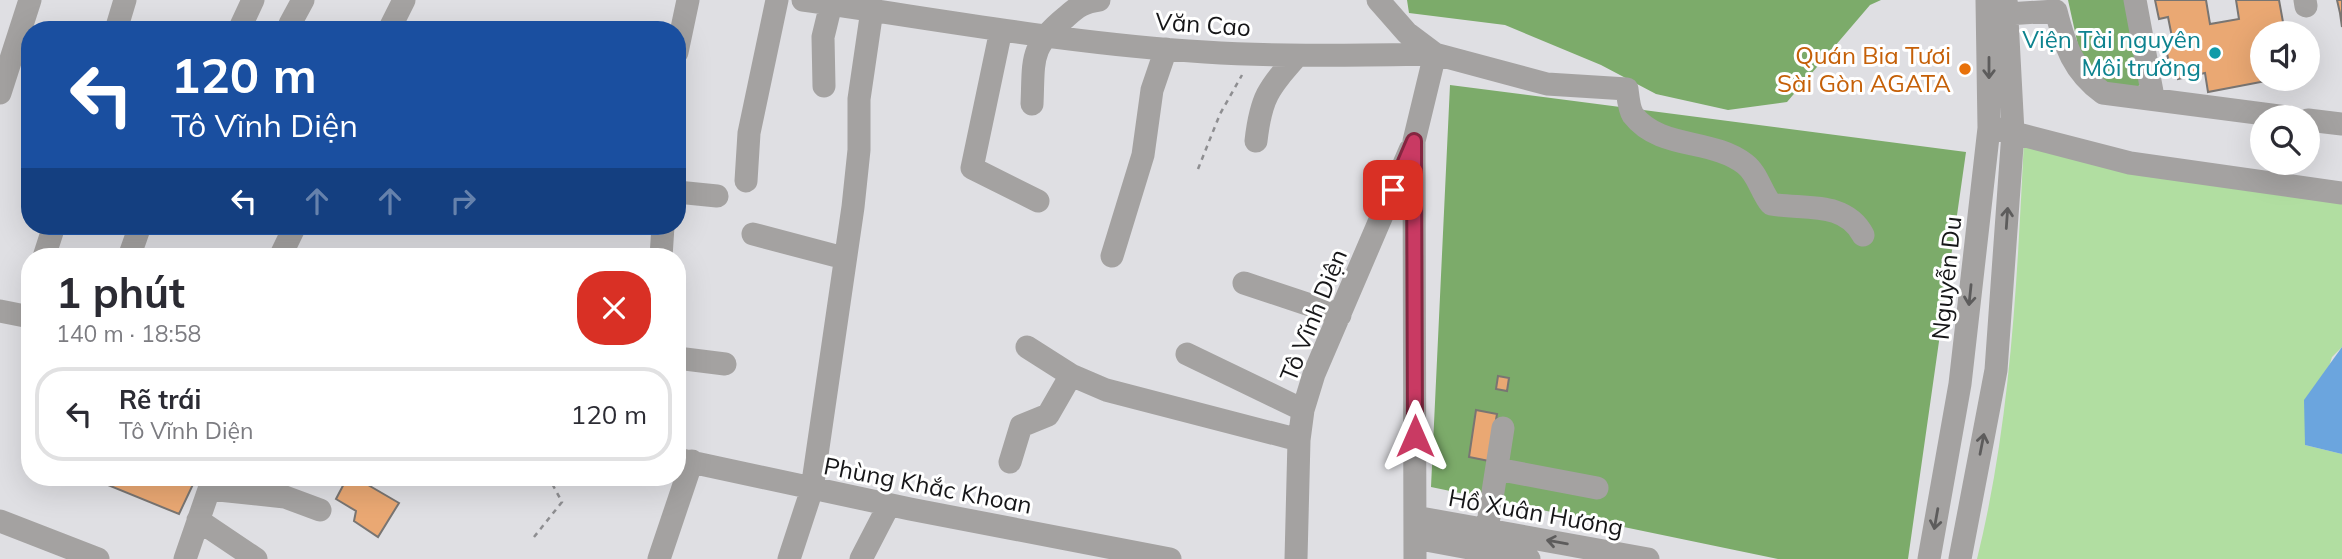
<!DOCTYPE html>
<html lang="vi">
<meta charset="utf-8">
<style>
body{margin:0;font-family:Mulish,sans-serif;background:#f2f2f3;color:#2b2b33;height:100vh;display:flex;flex-direction:column;font-size:26px;white-space:nowrap}
*{box-sizing:border-box;margin:0}
p{font-size:23px;color:#7c7c81}
.icon{flex:none;width:38px;height:38px;fill:none;stroke:currentColor;stroke-width:2;stroke-linecap:round;stroke-linejoin:round}
.map{position:relative;flex:1;overflow:hidden}
.side{position:absolute;left:21px;top:248px;width:665px;height:238px;display:flex;flex-direction:column;background:#fff;border-radius:28px;box-shadow:0 7px 28px #0002}
.side>*{flex:none}
.hud{position:absolute;left:21px;top:21px;width:665px;height:214px;border-radius:28px;box-shadow:0 7px 28px #0002;background:#1a4fa0;color:#fff;overflow:hidden}
.tools{position:absolute;left:2250px;top:21px;display:grid;gap:14px}
.tools a{display:grid;place-items:center;width:70px;height:70px;border-radius:50%;background:#fff;box-shadow:0 7px 28px #0002;font-size:35px}
.pin{position:absolute;display:grid;place-items:center;width:60px;height:60px;color:#fff;margin:-30px;border-radius:14px;box-shadow:0 4px 10px #0006}
.me{position:absolute;width:77px;margin:-38px;rotate:0deg;stroke-linejoin:round;filter:drop-shadow(0 0 5px #0008)}
.turn{display:flex;align-items:center;gap:24px;height:147px;padding:0 35px;font-size:32px}
.turn .icon{width:91px;height:91px;stroke-width:2.5}
.turn b{display:block;font-size:49px;line-height:60px}
.lanes{display:flex;align-items:center;height:66px;padding:0 35px;background:#0003;justify-content:center;gap:35px;direction:ltr}
.lanes .off{opacity:.35}
.round{display:grid;place-items:center;flex:none;width:74px;height:74px;border-radius:28px;background:#f2f2f3}
.head{display:flex;align-items:center;justify-content:space-between;height:119px;padding:0 35px}
h1{font-size:42px;font-weight:700;line-height:52px}
ul{padding:0;list-style:none}
li{display:flex;align-items:center;gap:21px;height:94px;margin:0 14px 10px;padding:0 21px;border:4px solid #e1e1e2;border-radius:28px}
li div{flex:1}
li b{display:block;font-size:26px}
li em{font-style:normal}
.map>svg:first-child{display:block}
.green{fill:#b1dea1}
.forest{fill:#7cab6a}
.water{fill:#6ba5de}
.building{fill:#eaa873;stroke:#797572;stroke-width:2}
.lines{fill:none;stroke-linecap:round;stroke-linejoin:round}
.path{stroke:#8e8e91;stroke-width:2.5;stroke-dasharray:5 5;stroke-linecap:butt}
.minor{stroke:#a4a2a1;stroke-width:23}
.oneway{stroke:#5d5c5c}
.route-casing{stroke:#832640;stroke-width:18}
.route{stroke:#c93a63;stroke-width:12}
.culture-dot{fill:#0f9aa8;stroke:#fff;stroke-width:2.5}
.food-dot{fill:#e8710a;stroke:#fff;stroke-width:2.5}
.labels{text-anchor:middle;dominant-baseline:central;stroke-width:6;stroke-linejoin:round;paint-order:stroke}
.street-label{font-size:24px;fill:#161618;stroke:#fff}
.culture-label{font-size:24px;fill:#0d838f;stroke:#fff;text-anchor:end}
.food-label{font-size:24px;fill:#c56008;stroke:#fff;text-anchor:end}
</style>
<div class="map">
<svg width="2342" height="559" viewBox="0 0 2342 559">
<rect width="100%" height="100%" fill="#dfdfe3"/>
<path class="green" d="M2024,140l318,56v151l-10,10 -27,88 37,9v105h-365c34,-138 40,-278 47,-419z"/>
<path class="forest" d="M1407,0h474l-11,5 -83,97 -59,8 -72,-16 -55,-29 -96,-40 -96,-12z
M2068,0h60l12,85 -7,4 -40,-10 -12,-20z
M1450,85l516,67 -58,407h-130l-347,-72z"/>
<path class="water" d="M2342,347v107l-37,-9 -1,-45z"/>
<path class="building" d="M2155,0h51l4,24 29,-5 -3,-19h43l6,33h-22v46l3,2 -58,11 -3,-19 -27,6 -3,-17 -6,1 -4,-19 8,-2 -5,-25 -9,2z
M2337,0h5v27l-2,-14z
M1498,376l11,2 -2,13 -11,-2z
M1476,410l21,4 -8,47 -20,-4z
M99,478h97l-17,36 -81,-33z
M347,478h9l43,25 -21,34 -24,-16 2,-10 -20,-12z"/>
<g class="lines">
<path class="path" d="M1198,169l22,-55 22,-39
M534,537l28,-35 -13,-24"/>
<path class="minor" d="M803,0c134,19 267,44 402,52 77,5 153,3 230,2
M1378,0l29,33 28,21 112,30 80,5c1,8 2,20 6,26 27,35 79,23 112,49 13,10 16,28 26,40 31,6 74,-4 92,31
M2135,0l18,97
M2305,0l1,6
M2007,14l49,-3c9,35 17,60 47,82l185,24
M290,24l13,-24
M116,30l9,-30
M239,30l14,-30
M389,30l15,-30
M1001,30l-29,138 66,33
M677,52l11,-52
M824,86l-1,-49 8,-33
M0,93l30,-93
M1032,104c2,-45 -3,-57 34,-87 11,-10 18,-15 33,-17
M2308,120l34,4
M1999,129l131,34 212,30
M1256,141c5,-44 12,-52 41,-85
M746,181l3,-48 28,-133
M677,192l40,4
M753,234l91,24
M1112,256l31,-101 9,-65 14,-41
M44,257l10,-31
M129,257l11,-31
M280,257l15,-31
M661,257l2,-31
M1244,283l96,32
M0,311l30,6
M1027,347l44,28
M1187,354l116,56
M677,358l48,6
M677,459l233,50 260,50
M1010,462l11,-36 27,-11 23,-40 35,15 193,50
M1497,469l100,19
M209,489l76,8 35,13
M1415,517l233,42
M198,520l58,39
M0,521l98,38
M1487,530l16,-102
M1415,538l114,21
M185,559l28,-81
M659,559l33,-98
M789,559l23,-70 41,-282 6,-57v-51l13,-89
M861,559l28,-54
M1296,559l3,-119 4,-30 11,-36 96,-224
M1415,559l-1,-418 21,-87
M1929,559l31,-175 29,-256 -2,-128
M1960,559l36,-189 17,-238 -7,-132"/>
</g>
<defs><path id="oneway-shaft" d="M-6 0H5M1.5-3L5.5 0L1.5 3" fill="none" stroke-width="1.6" stroke-linecap="round" stroke-linejoin="round" transform="scale(1.75)"/></defs>
<g class="oneway">
<use href="#oneway-shaft" transform="translate(1989 68) rotate(90)"/>
<use href="#oneway-shaft" transform="translate(2007 218) rotate(-86)"/>
<use href="#oneway-shaft" transform="translate(1970 295) rotate(96)"/>
<use href="#oneway-shaft" transform="translate(1982 444) rotate(-79)"/>
<use href="#oneway-shaft" transform="translate(1936 519) rotate(100)"/>
<use href="#oneway-shaft" transform="translate(1557 542) rotate(-170)"/>
</g>
<g class="lines">
<defs>
<path id="route" d="M1393,190l21,-49 1,295"/>
</defs>
<use href="#route" class="route-casing"/>
<use href="#route" class="route"/>
</g>
<circle class="culture-dot" cx="2215" cy="53" r="7"/>
<circle class="food-dot" cx="1965" cy="69" r="7"/>
<g class="labels">
<g class="street-label">
<text transform="translate(1203 24) rotate(4)">Văn Cao</text>
<text transform="translate(1946 278) rotate(-84)">Nguyễn Du</text>
<text transform="translate(1313 315) rotate(-68)">Tô Vĩnh Diện</text>
<text transform="translate(928 485) rotate(11)">Phùng Khắc Khoan</text>
<text transform="translate(1536 512) rotate(10)">Hồ Xuân Hương</text>
</g>
<g class="culture-label">
<text x="2201" y="39">Viện Tài nguyên<tspan x="2201" dy="28">Môi trường</tspan></text>
</g>
<g class="food-label">
<text x="1951" y="55">Quán Bia Tươi<tspan x="1951" dy="28">Sài Gòn AGATA</tspan></text>
</g>
</g>
</svg>
<div class="tools">
<a><svg class="icon" aria-label="sound" viewBox="0 0 24 24"><path d="M4 9h4l5-4v14l-5-4H4zM17 9q2 3 0 6"/></svg></a>
<a><svg class="icon" aria-label="search" viewBox="0 0 24 24"><circle cx="10" cy="10" r="6"/><path d="M15 15l6 6"/></svg></a>
</div>
<div class="pin" style="left:1393px;top:190px;background:#d93025"><svg class="icon" aria-label="arrive" viewBox="0 0 24 24"><path d="M6 21V4h12l-3 4 3 4H6"/></svg></div>
<svg class="me" style="left:1415px;top:436px" viewBox="-20 -20 40 40"><path d="M0-17L14 15 0 8-14 15z" fill="#c93a63" stroke="#fff" stroke-width="4"/></svg>
<div class="hud">
<div class="turn"><svg class="icon" aria-label="left" viewBox="0 0 24 24"><path d="M17 20v-9H6M10 6l-5 5 5 5"/></svg><div><b>120 m</b>Tô Vĩnh Diện</div></div>
<div class="lanes"><svg class="icon" aria-label="left" viewBox="0 0 24 24"><path d="M17 20v-9H6M10 6l-5 5 5 5"/></svg><svg class="icon off" aria-label="ahead" viewBox="0 0 24 24"><path d="M12 20V5M6 11l6-6 6 6"/></svg><svg class="icon off" aria-label="ahead" viewBox="0 0 24 24"><path d="M12 20V5M6 11l6-6 6 6"/></svg><svg class="icon off" aria-label="right" viewBox="0 0 24 24"><path d="M7 20v-9h11M14 6l5 5-5 5"/></svg></div>
</div>
<section class="side">
<div class="head"><div><h1>1 phút</h1><p>140 m · 18:58</p></div><a class="round" style="background:#d93025;color:#fff"><svg class="icon" aria-label="close" viewBox="0 0 24 24"><path d="M6 6l12 12M18 6L6 18"/></svg></a></div>
<ul>
<li><svg class="icon" aria-label="left" viewBox="0 0 24 24"><path d="M17 20v-9H6M10 6l-5 5 5 5"/></svg><div><b>Rẽ trái</b><p>Tô Vĩnh Diện</p></div><em>120 m</em></li>
</ul>
</section>
</div>
